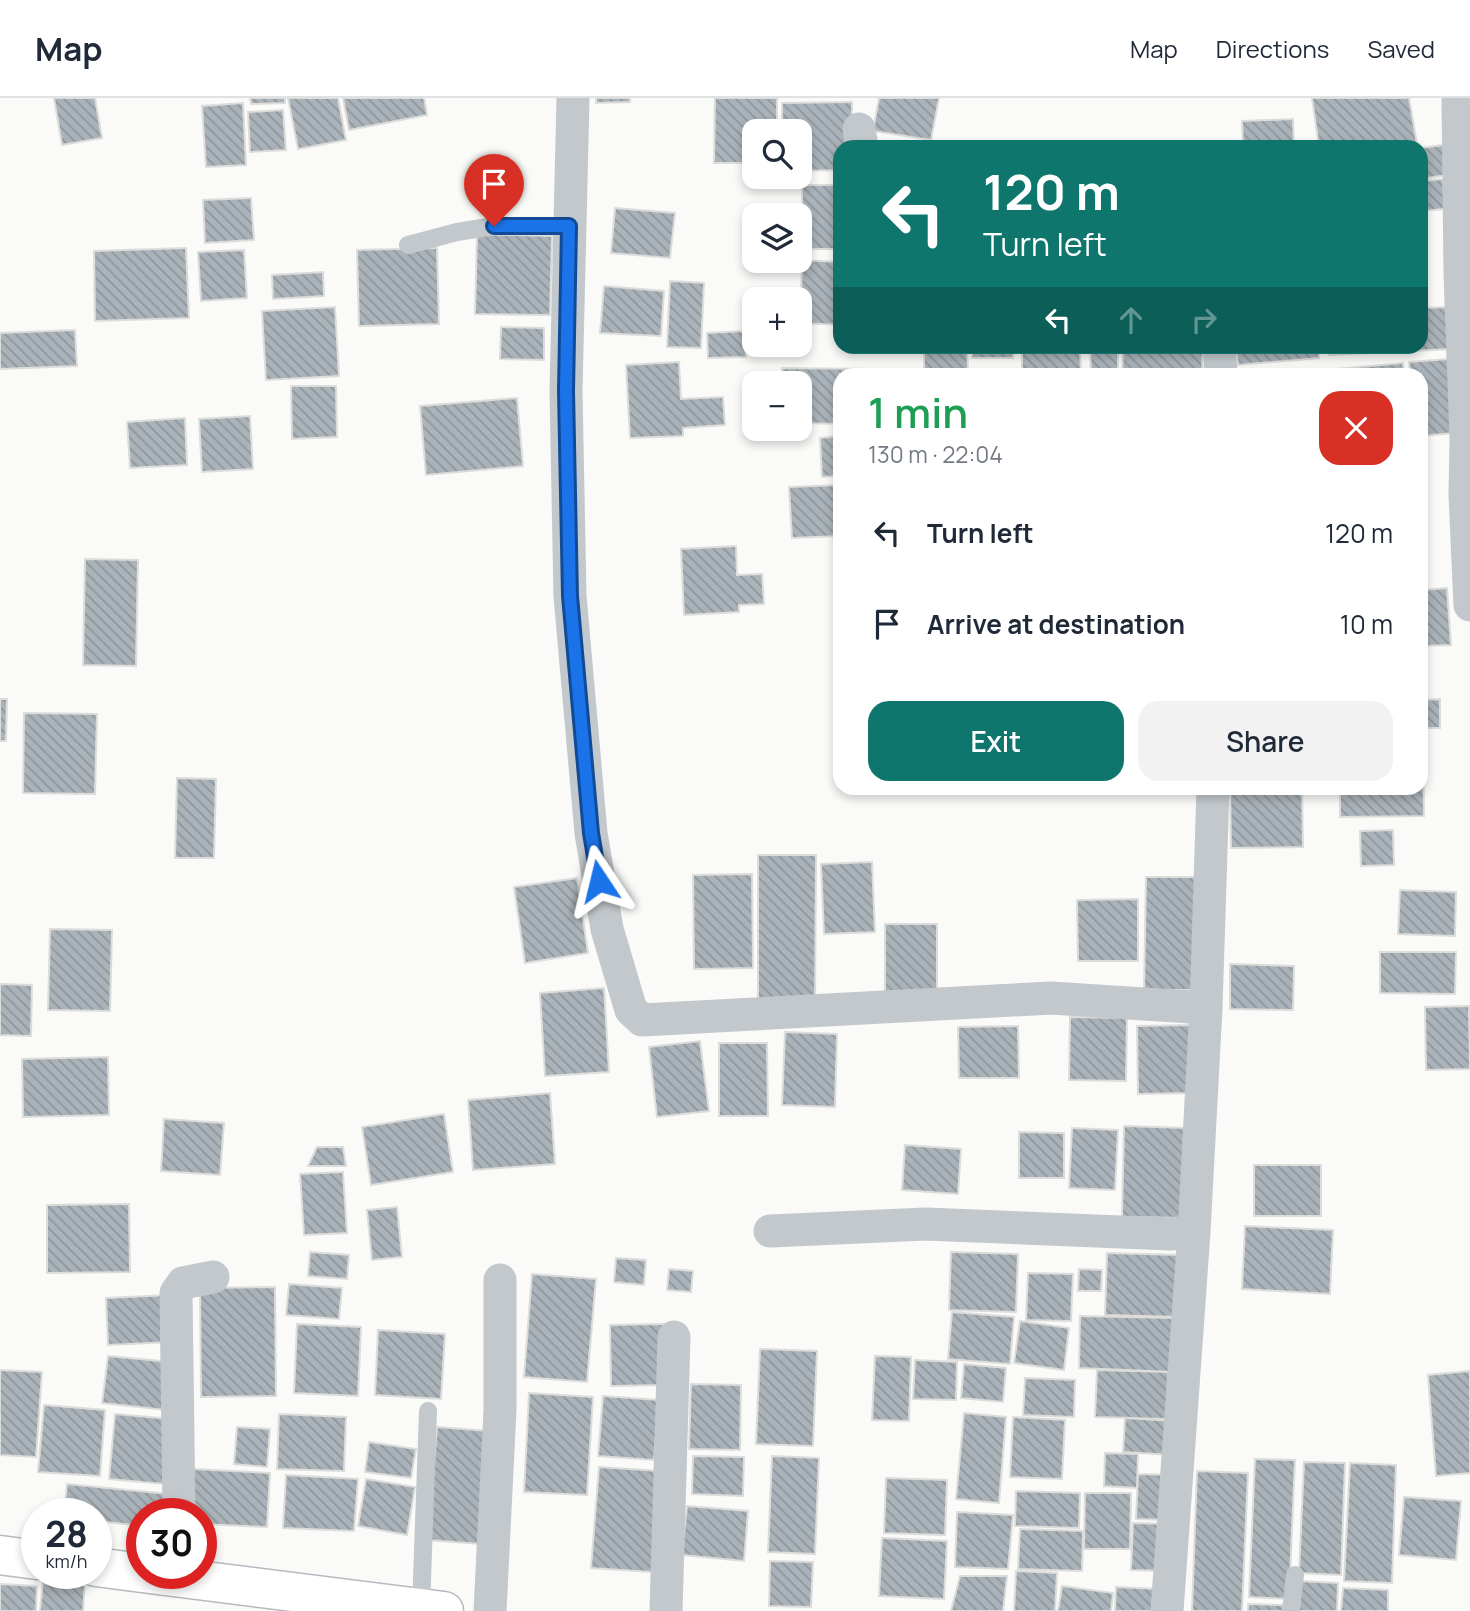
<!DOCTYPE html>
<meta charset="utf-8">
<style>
body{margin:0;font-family:Manrope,sans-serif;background:#f2f2f3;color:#1f2937;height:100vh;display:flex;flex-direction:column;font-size:26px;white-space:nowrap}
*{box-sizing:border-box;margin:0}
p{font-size:23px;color:#747a83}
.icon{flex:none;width:38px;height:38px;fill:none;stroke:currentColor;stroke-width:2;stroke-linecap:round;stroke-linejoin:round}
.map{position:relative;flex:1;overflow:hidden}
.panel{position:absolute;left:833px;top:270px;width:595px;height:427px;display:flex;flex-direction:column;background:#fff;border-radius:21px;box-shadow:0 4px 10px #0003}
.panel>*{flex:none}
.banner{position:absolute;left:833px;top:42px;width:595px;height:214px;border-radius:21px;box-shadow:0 4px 10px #0003;background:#0f766e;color:#fff;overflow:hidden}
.buttons{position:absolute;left:742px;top:21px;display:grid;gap:14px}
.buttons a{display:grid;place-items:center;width:70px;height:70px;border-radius:14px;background:#fff;box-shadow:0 4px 10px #0003;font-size:35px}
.speed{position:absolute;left:21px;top:1400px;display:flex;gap:14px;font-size:35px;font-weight:700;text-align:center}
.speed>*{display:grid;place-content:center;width:91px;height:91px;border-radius:50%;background:#fff;box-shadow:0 4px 10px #0003;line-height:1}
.speed small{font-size:18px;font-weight:400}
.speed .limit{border:10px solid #d22;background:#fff;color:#111}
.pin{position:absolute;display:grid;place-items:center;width:60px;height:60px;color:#fff;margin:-72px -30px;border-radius:50% 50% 50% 0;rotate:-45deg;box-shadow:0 0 7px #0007}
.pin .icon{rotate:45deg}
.me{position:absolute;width:77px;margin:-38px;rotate:350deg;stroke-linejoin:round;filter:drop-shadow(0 0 5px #0008)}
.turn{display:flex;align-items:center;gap:24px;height:147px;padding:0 35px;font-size:32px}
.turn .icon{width:91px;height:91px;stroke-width:2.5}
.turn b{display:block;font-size:49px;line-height:60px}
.lanes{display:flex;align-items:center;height:66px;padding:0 35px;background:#0003;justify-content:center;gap:35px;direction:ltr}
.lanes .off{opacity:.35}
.round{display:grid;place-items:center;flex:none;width:74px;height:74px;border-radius:21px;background:#f2f2f3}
.summary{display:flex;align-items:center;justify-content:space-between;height:119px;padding:0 35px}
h1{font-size:42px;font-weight:600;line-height:52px;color:#1e9e55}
.cta{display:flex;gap:14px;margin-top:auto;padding:14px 35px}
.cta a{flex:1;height:80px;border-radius:21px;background:#0f766e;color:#fff;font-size:28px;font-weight:600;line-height:80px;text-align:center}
.cta a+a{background:#f2f2f3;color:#1f2937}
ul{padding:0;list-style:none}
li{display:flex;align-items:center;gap:21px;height:91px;padding:0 35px}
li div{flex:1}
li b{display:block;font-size:26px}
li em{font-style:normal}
header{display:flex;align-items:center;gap:42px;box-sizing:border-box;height:98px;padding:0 35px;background:#fff;border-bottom:2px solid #e0e1e3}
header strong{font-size:33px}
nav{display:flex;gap:38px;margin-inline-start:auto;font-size:24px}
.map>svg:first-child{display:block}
.building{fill:url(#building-back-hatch);stroke:#dcdcda;stroke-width:2}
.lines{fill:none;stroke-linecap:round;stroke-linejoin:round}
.primary-casing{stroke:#b5babe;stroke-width:41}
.service{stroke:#c3c8cc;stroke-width:18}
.minor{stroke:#c3c8cc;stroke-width:33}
.primary{stroke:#fff;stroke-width:38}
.route-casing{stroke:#114b97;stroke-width:18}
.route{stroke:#1a73e8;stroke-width:12}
</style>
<header>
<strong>Map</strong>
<nav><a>Map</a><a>Directions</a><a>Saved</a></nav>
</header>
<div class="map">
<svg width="1470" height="1513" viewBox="0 0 1470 1513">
<defs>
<pattern id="building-back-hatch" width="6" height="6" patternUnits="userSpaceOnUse" patternTransform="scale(1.75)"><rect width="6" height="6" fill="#aab3b9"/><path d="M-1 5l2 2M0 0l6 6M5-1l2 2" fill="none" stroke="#8e969c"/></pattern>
</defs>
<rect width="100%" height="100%" fill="#fafaf8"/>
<path class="building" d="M54,0h41l7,40 -40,7z
M250,0h35v5l-34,1z
M288,0h50l8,42 -48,9z
M343,0h81l3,17 -78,15z
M596,0h34v4l-34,1z
M715,0h62v33h-23v32h-40z
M879,0h60l-8,42 -58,-9z
M1312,0h97l8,46 -19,3h-79z
M852,4v45h-12v23l-40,1v-40h-18v-28z
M243,5l3,62 -40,2 -4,-61z
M283,12l3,40 -36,2 -2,-40z
M1293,21l1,28h-51l-1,-26z
M1443,47l4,30 -26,4v-31z
M1443,81l2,30 -24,2v-30z
M802,87h38v64h-38z
M251,100l3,42 -49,3 -2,-43z
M615,110l60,5 -5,45 -59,-5z
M477,136l75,2 -2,79 -75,-1z
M186,150l3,70 -94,3 -1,-70z
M437,150l2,76 -80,2 -2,-76z
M244,152l3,48 -46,3 -3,-49z
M802,162l38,2v63l-40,-2z
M323,174l1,24 -51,3 -1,-24z
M670,183l34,2 -3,65 -34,-1z
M604,188l60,5 -3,45 -61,-3z
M335,209l4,69 -73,4 -4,-69z
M1449,209l3,42 -123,6v-9h92v-38z
M501,229l43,1v32l-44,-1z
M75,232l2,36 -77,3v-36z
M745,233l1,26 -38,1 -1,-25z
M924,248h43l1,24 -44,1z
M972,248h41v12h-41z
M1022,248h58l1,28h-59z
M1090,248h28v28h-27z
M1123,248h80l-1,28h-80z
M1236,248h82l1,12 -81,7z
M1448,261l7,74 -34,3v-62h-11l-1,-12z
M679,264l2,37 42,-2 2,28 -42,3v8l-53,2 -4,-73z
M1403,265l1,11h-77l-1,-4z
M782,270l87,1v5h-29v50l-40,-1v-40h-18z
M291,288h45l1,51 -45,2z
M517,300l6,68 -97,9 -6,-69z
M250,318l3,53 -51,3 -3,-53z
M185,320l2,47 -57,3 -3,-46z
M840,338v40l-18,1 -2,-39z
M840,387v51l-48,2 -3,-51z
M736,448l1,29 25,-1 2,30 -25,1v7l-55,3 -3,-66z
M85,461l53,1 -2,106 -53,-1z
M1447,490l4,57 -30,1v-56z
M0,601h7l-1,42h-6z
M1440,601v29h-19v-28z
M24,615l73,1 -2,80 -72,-1z
M1421,638h2l1,80 -84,1v-29h81z
M177,680l39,1 -2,79h-39z
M1230,690h72l1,59 -72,1z
M1393,732l1,35 -33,1 -1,-35z
M758,757h58l-1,152h-57z
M872,764l3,70 -51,2 -3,-70z
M752,776l1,94 -59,1 -1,-94z
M1146,779h54l-1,113h-55z
M577,780l11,75 -63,10 -11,-76z
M1400,792l56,2 -1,44 -57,-2z
M1138,801v62h-60l-1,-61z
M885,826h52v68h-52z
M50,831l62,1 -2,81 -62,-1z
M1380,854h76l-1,42 -75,-1z
M1230,866l64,2 -1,44 -63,-1z
M0,886l32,1 -1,51 -31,-1z
M604,890l5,84 -64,4 -5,-83z
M1469,908l1,63 -44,1 -1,-63z
M1070,919l57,1 -1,63 -57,-1z
M1190,927l1,68 -53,1 -1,-68z
M1018,928l1,52h-60l-1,-51z
M785,934l52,2 -2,73 -53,-2z
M700,943l9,70 -52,6 -8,-70z
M719,945h48l1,73h-49z
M108,959l1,58 -86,2 -1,-58z
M550,995l5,71 -82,6 -5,-70z
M444,1016l9,58 -82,13 -9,-58z
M164,1021l60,4 -4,52 -59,-4z
M1124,1028l63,2 -1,90 -64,-1z
M1072,1030l46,2 -3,60 -46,-2z
M1019,1034l45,1v45h-45z
M905,1047l56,4 -3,45 -56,-4z
M317,1049h26l3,19h-38z
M1254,1067h67v51h-67z
M343,1074l4,61 -43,2 -4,-61z
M129,1106l1,68 -83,1v-68z
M397,1109l5,50 -30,3 -5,-50z
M1245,1128l88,4 -3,64 -88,-5z
M310,1154l39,3 -2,24 -39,-3z
M951,1154l67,2 -2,58 -67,-2z
M1107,1155l73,2 -1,62 -74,-2z
M616,1160l30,2 -2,25 -30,-3z
M669,1171l24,2 -2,21 -24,-2z
M1079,1171l23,1 -1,21h-23z
M1028,1175l45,1 -2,47 -45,-1z
M532,1176l64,5 -9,103 -63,-5z
M289,1186l53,4 -3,31 -53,-4z
M275,1189l1,109 -75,1 -1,-109z
M170,1197l2,47 -64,3 -2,-47z
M952,1214l62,5 -4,47 -62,-5z
M1080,1218l94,2 -2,54 -93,-4z
M1020,1223l49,7 -5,42 -50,-7z
M297,1226l64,3 -3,69 -64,-3z
M663,1226l1,61 -53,1 -1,-61z
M378,1232l67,4 -4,65 -66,-4z
M760,1251l57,2 -4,95 -57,-2z
M108,1258l63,6 -5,48 -64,-7z
M875,1258l36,1 -2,64 -37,-1z
M915,1262l42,2 -1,38 -43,-1z
M964,1266l42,4 -3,34 -42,-4z
M0,1272l42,2 -6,85 -36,-2z
M1097,1272l71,2 -1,47 -72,-2z
M1470,1273v102l-34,3 -8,-101z
M1025,1280l50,2 -1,37 -51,-2z
M691,1286l50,1 -1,65 -51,-1z
M529,1295l64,4 -6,98 -63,-3z
M603,1298l56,4 -5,60 -56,-4z
M44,1307l61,5 -5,66 -62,-4z
M964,1315l42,4 -7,86 -43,-4z
M115,1316l56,5 -7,65 -55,-5z
M279,1316l67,3 -2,54 -67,-2z
M1013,1319l52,3 -3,59 -52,-2z
M1125,1320l50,3 -2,34 -50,-3z
M237,1329l33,2 -3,38 -33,-3z
M437,1329l52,4 -9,113 -52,-4z
M369,1344l47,7 -5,29 -46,-6z
M1105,1355l33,1 -1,34 -33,-2z
M693,1358l51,1 -1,39 -51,-2z
M772,1358l47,2 -4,96 -47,-2z
M1255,1361l40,1 -6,139 -40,-2z
M1304,1364l41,1 -4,112 -42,-2z
M1350,1365l46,2 -4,118 -48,-2z
M599,1369l61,4 -8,101 -61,-4z
M194,1371l76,4 -3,54 -66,-3v-10h-10z
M1197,1373l51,2 -6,138h-50z
M1138,1376l34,1 -1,45 -35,-1z
M286,1377l72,4 -4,52 -71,-3z
M886,1380l61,2 -2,55 -61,-2z
M366,1381l49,8 -8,48 -49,-9z
M67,1386l102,10 -1,20h-26v12l-46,-5v-7h-32z
M1016,1393l64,2 -1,35 -64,-2z
M1085,1395h46l-1,56h-46z
M1404,1399l57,4 -5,59 -57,-5z
M687,1408l61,5 -4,50 -62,-6z
M957,1414l56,3 -5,54 -53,-2z
M1133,1425l37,1 -1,47 -38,-1z
M1020,1431l63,2 -1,40 -64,-2z
M882,1440l65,3 -3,58 -65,-3z
M770,1463l43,1 -2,45 -42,-1z
M1016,1473l41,2 -2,38h-41z
M960,1478h47l-4,35h-52z
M43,1482l42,2 -2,29h-43z
M1297,1483l41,2 -1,28h-41z
M0,1486l37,2 -1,25h-36z
M1062,1488l51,7 -2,18h-53z
M1116,1489l44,2 -1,22h-44z
M1343,1490l45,2v21h-47z
M1248,1506l35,1v6h-35z"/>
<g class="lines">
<defs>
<path id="primary" d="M0,1457l37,5
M96,1469l46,6
M142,1475l302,38"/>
</defs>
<use href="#primary" class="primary-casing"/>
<path class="service" d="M408,147l49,-13 37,-6h75
M421,1510l7,-197
M1291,1513l4,-36"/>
<path class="minor" d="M573,0l-7,293 4,205 21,237 16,96 24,81 11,10 409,-22 155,10 -12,224 -24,2 -244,-10 -156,7
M1458,0l2,176 6,165 -1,56 5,110
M859,31l3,18
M1219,248l2,28
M1206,910l7,-220
M179,1416l-3,-221 7,-10 30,-6
M490,1513l10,-201v-130
M666,1513l8,-274
M1167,1513l27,-379"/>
<use href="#primary" class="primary"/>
</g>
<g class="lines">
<defs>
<path id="route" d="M494,128h75l-3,165 4,205 21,237 8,48"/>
</defs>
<use href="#route" class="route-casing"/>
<use href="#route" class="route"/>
</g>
</svg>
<div class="buttons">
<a><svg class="icon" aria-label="search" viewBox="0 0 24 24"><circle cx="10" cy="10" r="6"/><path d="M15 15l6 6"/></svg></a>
<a><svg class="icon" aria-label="layers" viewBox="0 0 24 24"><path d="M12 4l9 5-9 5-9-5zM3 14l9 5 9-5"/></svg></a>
<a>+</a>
<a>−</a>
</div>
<div class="speed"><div>28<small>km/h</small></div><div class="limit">30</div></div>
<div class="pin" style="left:494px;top:128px;background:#d93025"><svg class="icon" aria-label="arrive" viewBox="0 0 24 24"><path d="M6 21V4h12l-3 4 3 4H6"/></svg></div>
<svg class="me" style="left:599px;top:783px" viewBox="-20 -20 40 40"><path d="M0-17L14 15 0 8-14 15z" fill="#1a73e8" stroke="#fff" stroke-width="4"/></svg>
<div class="banner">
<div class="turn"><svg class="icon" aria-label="left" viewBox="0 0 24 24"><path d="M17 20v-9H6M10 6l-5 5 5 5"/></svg><div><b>120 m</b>Turn left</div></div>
<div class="lanes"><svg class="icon" aria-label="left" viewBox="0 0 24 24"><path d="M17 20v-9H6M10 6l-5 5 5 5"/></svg><svg class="icon off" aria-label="ahead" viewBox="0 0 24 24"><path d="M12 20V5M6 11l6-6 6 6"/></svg><svg class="icon off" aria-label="right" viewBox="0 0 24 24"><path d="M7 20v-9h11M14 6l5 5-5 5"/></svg></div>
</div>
<section class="panel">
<div class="summary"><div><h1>1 min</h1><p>130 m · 22:04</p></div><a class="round" style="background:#d93025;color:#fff"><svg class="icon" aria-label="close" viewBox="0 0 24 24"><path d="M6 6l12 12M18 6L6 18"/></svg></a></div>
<ul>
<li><svg class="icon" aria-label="left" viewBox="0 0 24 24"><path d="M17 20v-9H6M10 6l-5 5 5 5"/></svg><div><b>Turn left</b></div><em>120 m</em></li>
<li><svg class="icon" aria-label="arrive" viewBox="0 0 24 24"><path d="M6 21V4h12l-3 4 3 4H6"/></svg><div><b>Arrive at destination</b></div><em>10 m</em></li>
</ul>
<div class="cta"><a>Exit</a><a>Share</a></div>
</section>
</div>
